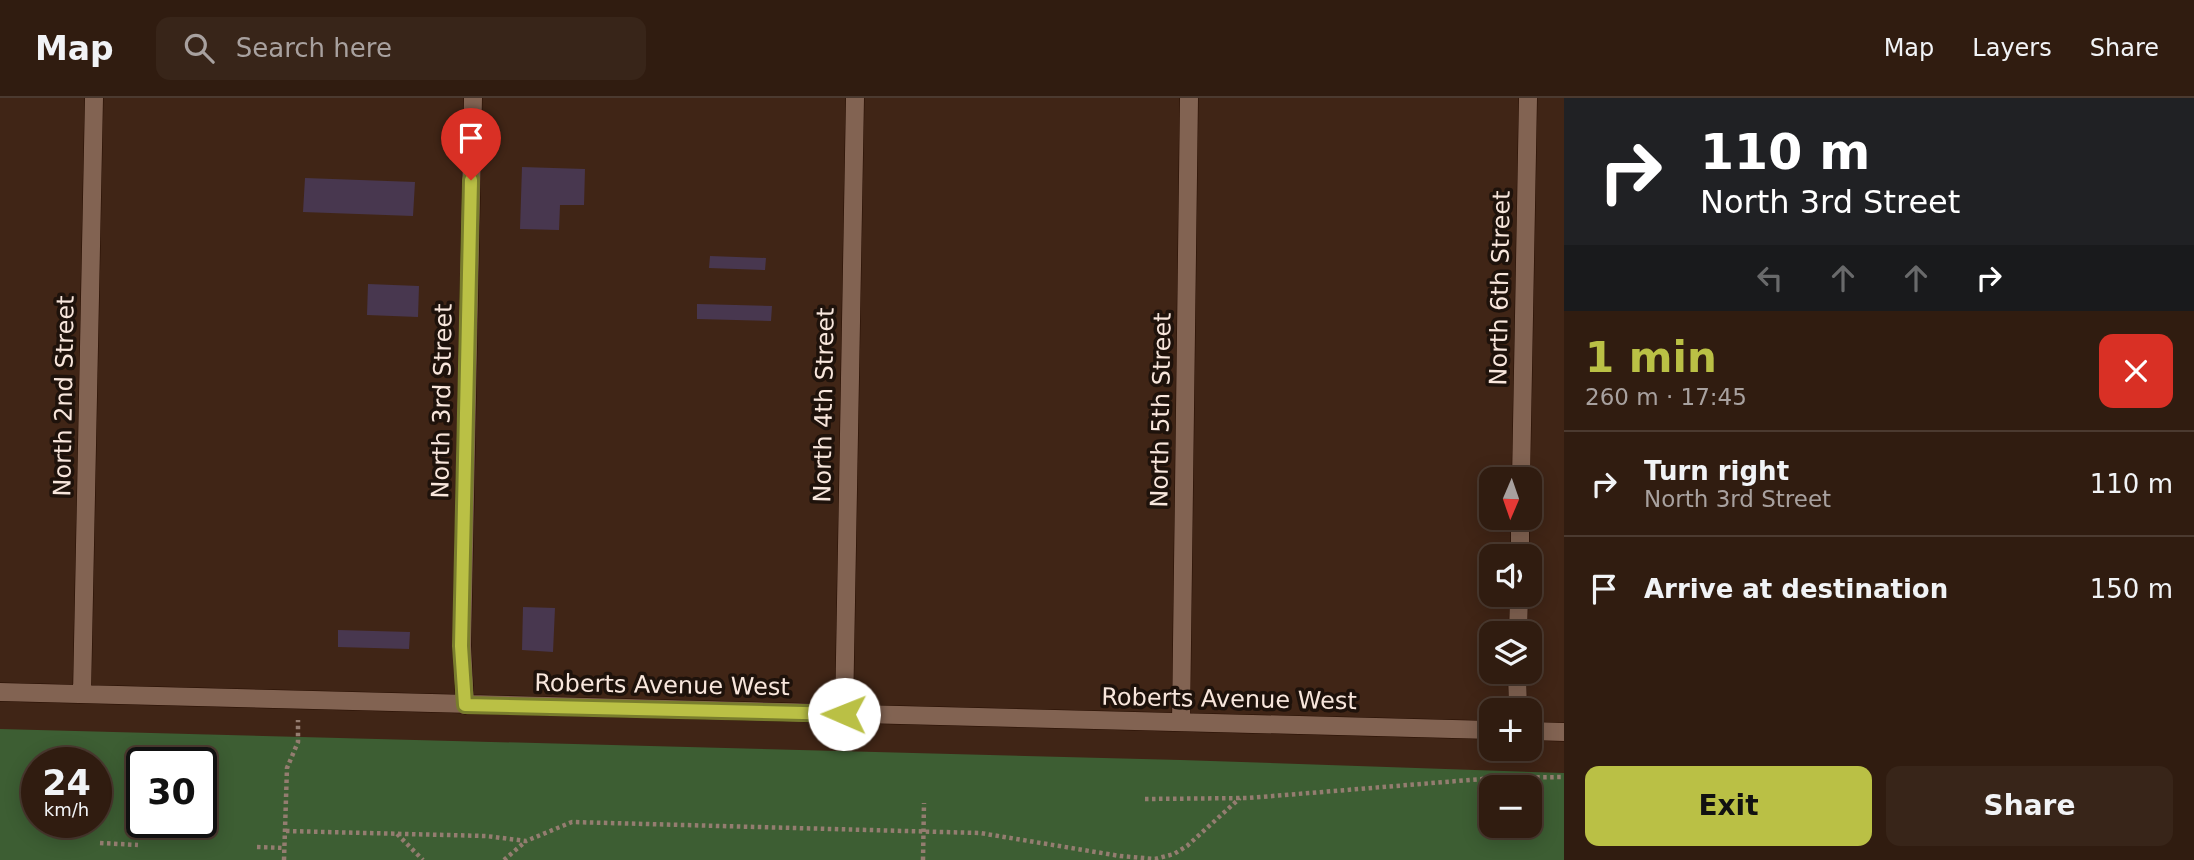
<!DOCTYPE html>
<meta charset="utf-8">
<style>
body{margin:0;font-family:"DejaVu Sans",sans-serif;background:#382519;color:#f1f3f6;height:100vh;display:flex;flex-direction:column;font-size:26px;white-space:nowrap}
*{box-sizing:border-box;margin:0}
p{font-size:23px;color:#a8a19f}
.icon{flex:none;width:38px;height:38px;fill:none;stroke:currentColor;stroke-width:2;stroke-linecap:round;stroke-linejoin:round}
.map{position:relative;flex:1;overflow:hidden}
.drawer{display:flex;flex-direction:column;background:#301c10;width:630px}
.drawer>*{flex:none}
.banner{background:#202124;color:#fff;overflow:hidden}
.needle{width:46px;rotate:182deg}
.fabs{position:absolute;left:1479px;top:369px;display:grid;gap:14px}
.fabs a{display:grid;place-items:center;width:63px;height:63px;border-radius:14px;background:#301c10;box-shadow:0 4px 18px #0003,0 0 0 2px #4b3a30;font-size:35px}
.speed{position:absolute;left:21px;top:649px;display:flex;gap:14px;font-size:35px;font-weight:700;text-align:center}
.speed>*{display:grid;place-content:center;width:91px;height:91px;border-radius:50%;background:#301c10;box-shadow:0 4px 18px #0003,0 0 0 2px #4b3a30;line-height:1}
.speed small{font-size:18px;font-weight:400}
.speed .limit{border:4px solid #111;border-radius:10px;background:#fff;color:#111}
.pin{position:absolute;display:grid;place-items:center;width:60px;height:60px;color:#fff;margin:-72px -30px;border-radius:50% 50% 50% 0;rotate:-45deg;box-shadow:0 0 7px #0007}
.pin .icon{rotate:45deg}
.me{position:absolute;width:77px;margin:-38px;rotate:271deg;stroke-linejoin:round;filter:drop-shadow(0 0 5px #0008)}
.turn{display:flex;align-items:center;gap:24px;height:147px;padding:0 21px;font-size:32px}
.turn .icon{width:91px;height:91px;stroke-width:2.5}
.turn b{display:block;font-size:49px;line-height:60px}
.lanes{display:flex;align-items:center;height:66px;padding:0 21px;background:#0003;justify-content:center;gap:35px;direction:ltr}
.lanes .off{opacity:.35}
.round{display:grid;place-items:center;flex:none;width:74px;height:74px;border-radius:14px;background:#382519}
.head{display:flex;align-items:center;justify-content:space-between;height:119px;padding:0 21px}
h1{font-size:42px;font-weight:800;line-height:52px;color:#bac045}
.button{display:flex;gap:14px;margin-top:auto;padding:14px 21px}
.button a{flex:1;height:80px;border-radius:14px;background:#bac045;color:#111;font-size:28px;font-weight:800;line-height:80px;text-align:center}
.button a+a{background:#382519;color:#f1f3f6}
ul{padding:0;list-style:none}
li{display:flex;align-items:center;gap:21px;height:105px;padding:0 21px;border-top:2px solid #4b3a30}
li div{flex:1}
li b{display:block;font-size:26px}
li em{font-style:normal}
header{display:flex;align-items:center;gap:42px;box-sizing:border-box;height:98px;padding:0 35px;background:#301c10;border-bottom:2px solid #4b3a30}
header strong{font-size:33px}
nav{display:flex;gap:38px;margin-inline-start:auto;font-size:24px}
.search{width:490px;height:63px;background:#382519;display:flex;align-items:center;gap:18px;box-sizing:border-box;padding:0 24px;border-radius:14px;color:#a8a19f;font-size:26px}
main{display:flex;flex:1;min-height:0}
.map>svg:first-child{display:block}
.green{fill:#3d5e33;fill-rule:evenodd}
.building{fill:#48374f}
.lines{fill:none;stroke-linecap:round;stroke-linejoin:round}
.minor-casing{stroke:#250d01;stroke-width:19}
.path{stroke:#947d70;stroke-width:4.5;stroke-dasharray:3.5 3.5;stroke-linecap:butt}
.minor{stroke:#826352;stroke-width:18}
.route-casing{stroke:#797d2d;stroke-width:18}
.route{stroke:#bac045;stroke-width:12}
.labels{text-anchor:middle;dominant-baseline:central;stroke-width:7;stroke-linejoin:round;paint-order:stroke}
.street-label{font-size:24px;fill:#f8e6dc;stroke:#1e120b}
</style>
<header>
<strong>Map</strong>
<div class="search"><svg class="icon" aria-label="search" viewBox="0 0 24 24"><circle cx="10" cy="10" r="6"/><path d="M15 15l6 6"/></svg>Search here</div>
<nav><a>Map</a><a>Layers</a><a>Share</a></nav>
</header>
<main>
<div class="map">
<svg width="1564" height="762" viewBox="0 0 1564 762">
<rect width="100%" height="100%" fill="#402516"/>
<path class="green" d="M0,631l1181,31 383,13v87h-1564zM37,665h59v59h-59zM142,665h59v59h-59zM1491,690h39v38h-39z"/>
<path class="building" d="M522,69l63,2 -1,36h-24l-1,25 -39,-1z
M305,80l110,4 -2,34 -110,-4z
M710,158l56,2 -1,12 -56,-2z
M368,186l51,2 -1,31 -51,-2z
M697,206l75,2 -1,15 -74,-2z
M523,509l32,1 -2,44 -31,-2z
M338,532l72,2 -1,17 -71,-2z"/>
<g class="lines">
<defs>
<path id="minor" d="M1521,382l7,-382
M1520,458v-38
M1518,536l1,-39
M1517,574l1,38
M0,594l1491,38
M82,596l12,-596
M465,607l-3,-59 11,-548
M844,616l11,-616
M1181,624l8,-624
M1530,633l34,1"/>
</defs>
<use href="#minor" class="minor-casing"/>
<path class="path" d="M1145,701l103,-1 246,-20 70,-1
M286,733l200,5 40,5 46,-19 408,11 140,23 35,3 19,-5 13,-8 53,-48
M397,736l26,26
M100,745l38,2
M257,749l28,1
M284,762l3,-92 11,-26v-22
M504,762l22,-19
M923,762l1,-57"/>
<use href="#minor" class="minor"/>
</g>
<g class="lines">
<defs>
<path id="route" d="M471,82l-10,466 4,59 379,9"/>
</defs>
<use href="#route" class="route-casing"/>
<use href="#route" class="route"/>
</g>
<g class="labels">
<g class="street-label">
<text transform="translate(1500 190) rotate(-89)">North 6th Street</text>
<text transform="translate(64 298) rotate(-89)">North 2nd Street</text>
<text transform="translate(442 303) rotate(-89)">North 3rd Street</text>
<text transform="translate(824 307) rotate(-89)">North 4th Street</text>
<text transform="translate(1161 312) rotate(-89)">North 5th Street</text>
<text transform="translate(662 587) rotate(1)">Roberts Avenue West</text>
<text transform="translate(1229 601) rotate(1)">Roberts Avenue West</text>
</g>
</g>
</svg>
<div class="fabs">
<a><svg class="needle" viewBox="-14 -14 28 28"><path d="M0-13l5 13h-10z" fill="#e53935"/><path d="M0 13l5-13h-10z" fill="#a8a19f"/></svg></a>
<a><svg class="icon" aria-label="sound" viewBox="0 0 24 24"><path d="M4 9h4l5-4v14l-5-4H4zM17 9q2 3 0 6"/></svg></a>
<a><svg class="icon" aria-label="layers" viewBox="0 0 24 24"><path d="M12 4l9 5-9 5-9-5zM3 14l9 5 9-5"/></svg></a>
<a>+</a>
<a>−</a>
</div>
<div class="speed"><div>24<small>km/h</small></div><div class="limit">30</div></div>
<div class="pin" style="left:471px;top:82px;background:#d93025"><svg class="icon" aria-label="arrive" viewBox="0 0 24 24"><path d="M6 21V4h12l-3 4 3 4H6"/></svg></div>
<svg class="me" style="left:844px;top:616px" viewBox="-20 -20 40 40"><circle r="19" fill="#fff"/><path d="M0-13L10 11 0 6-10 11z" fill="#bac045"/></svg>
</div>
<section class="drawer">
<div class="banner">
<div class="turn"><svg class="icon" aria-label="right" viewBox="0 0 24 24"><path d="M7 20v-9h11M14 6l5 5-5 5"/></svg><div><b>110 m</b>North 3rd Street</div></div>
<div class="lanes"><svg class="icon off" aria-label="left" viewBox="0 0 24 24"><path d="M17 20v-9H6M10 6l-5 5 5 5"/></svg><svg class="icon off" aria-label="ahead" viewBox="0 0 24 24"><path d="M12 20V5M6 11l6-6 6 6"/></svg><svg class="icon off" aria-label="ahead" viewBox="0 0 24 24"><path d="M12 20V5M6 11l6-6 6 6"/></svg><svg class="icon" aria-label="right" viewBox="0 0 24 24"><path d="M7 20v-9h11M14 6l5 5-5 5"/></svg></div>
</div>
<div class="head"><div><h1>1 min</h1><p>260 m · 17:45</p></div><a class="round" style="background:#d93025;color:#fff"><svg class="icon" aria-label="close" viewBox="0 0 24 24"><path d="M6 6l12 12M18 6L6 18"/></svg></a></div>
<ul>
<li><svg class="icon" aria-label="right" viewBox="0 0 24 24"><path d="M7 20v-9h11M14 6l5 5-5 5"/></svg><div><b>Turn right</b><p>North 3rd Street</p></div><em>110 m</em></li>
<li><svg class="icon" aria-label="arrive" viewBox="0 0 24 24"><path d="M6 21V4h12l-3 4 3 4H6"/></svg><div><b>Arrive at destination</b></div><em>150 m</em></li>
</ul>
<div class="button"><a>Exit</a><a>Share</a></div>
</section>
</main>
